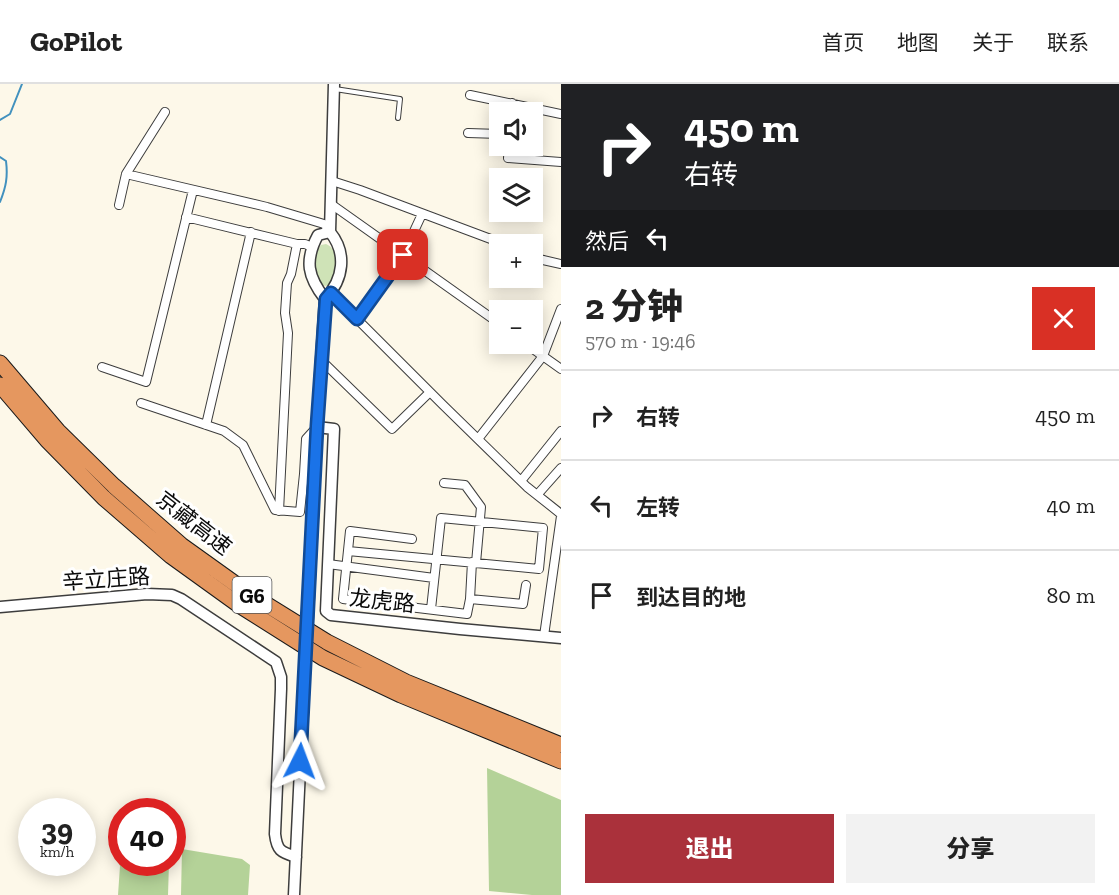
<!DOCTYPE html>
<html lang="zh">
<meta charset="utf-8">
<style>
body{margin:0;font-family:"Zilla Slab","Noto Sans SC",serif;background:#f2f2f2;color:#222;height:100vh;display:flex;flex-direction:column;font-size:22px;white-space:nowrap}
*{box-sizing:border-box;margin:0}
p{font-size:20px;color:#767676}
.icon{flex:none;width:33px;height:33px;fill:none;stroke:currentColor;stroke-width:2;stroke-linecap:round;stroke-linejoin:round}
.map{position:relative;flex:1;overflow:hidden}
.sheet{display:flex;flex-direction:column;background:#fff;width:558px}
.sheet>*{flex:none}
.hud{background:#202124;color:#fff;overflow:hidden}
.fabs{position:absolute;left:489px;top:18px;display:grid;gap:12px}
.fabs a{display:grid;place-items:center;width:54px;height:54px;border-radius:0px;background:#fff;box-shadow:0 3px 15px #0003;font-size:30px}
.speed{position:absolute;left:18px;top:714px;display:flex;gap:12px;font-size:30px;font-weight:700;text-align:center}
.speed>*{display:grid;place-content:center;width:78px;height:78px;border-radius:50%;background:#fff;box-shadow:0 3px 15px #0003;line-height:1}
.speed small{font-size:15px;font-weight:400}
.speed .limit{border:9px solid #d22;background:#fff;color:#111}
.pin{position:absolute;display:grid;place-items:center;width:51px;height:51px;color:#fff;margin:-26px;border-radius:12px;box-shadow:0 3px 9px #0006}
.me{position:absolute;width:66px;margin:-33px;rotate:3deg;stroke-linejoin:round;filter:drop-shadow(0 0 4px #0008)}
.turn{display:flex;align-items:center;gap:21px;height:126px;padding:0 24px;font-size:27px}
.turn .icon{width:78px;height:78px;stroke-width:2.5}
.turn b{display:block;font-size:42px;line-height:51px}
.then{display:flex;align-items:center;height:57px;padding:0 24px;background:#0003;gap:12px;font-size:22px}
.round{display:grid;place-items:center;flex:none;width:63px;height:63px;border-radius:0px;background:#f2f2f2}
.overview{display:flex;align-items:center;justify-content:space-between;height:102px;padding:0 24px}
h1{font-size:36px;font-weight:800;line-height:45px}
.primary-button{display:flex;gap:12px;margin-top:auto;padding:12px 24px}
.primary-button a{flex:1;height:69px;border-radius:0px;background:#aa313b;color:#fff;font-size:24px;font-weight:800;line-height:69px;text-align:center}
.primary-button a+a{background:#f2f2f2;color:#222}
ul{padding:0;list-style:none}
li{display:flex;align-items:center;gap:18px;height:90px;padding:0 24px;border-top:2px solid #e0e0e0}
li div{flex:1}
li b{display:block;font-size:22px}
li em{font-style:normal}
header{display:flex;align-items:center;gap:36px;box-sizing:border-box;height:84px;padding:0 30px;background:#fff;border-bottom:2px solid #e0e0e0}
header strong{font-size:28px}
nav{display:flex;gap:33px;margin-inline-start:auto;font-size:21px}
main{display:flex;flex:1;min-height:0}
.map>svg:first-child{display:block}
.green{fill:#cfe3b7}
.forest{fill:#b4d298}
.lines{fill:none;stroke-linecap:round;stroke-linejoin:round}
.stream{stroke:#4291be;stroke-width:2}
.service-casing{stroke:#3d3d3d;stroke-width:6}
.minor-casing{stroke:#3d3d3d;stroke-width:10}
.tertiary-casing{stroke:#3d3d3d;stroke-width:13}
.motorway-casing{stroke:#1b1b1b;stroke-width:17}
.service{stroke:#fff;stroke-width:4}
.minor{stroke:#fff;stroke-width:8}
.tertiary{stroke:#fff;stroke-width:10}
.motorway{stroke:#e5975f;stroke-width:15}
.tertiary-bridge-casing{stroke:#3d3d3d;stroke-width:13;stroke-linecap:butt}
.tertiary-bridge{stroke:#fff;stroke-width:10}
.route-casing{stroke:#114b97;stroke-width:15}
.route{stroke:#1a73e8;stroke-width:10}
.labels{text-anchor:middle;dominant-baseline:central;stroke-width:6;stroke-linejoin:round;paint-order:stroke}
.shield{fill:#fff;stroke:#545454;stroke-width:1.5}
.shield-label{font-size:21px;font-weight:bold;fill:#0a0a0a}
.street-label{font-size:22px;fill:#0a0a0a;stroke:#fff}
</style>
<header>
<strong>GoPilot</strong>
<nav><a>首页</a><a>地图</a><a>关于</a><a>联系</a></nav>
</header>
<main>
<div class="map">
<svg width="561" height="811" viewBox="0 0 561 811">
<rect width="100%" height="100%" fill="#fdf8e9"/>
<path class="green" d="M326,160c16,7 14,35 0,42l-6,-1c-8,-15 -10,-25 1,-40z"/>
<path class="forest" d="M487,684l74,32v95h-29l-43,-4z
M121,756l1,22 47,1 -1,32h-50l2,-29 -5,-12 1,-9z
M182,765l60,10 8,6 -2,30h-67z"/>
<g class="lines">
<path class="stream" d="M0,36l10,-6 12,-30
M0,73l6,4c2,16 0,26 -6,41"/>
<defs>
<path id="service" d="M335,5l65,10 -2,19"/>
<path id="minor" d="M470,11l91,19
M511,28l1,-9
M468,49l32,1
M509,62l-1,12 53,4
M126,90l39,-62
M332,97l28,9 144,54
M331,120l169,120
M119,121l7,-31 141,33 57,17 6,8
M186,133l111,27
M532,172l11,4 18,4
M331,209l111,111 85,83 34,27
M357,235l46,-64 19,-41
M526,260l35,25
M321,276l71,69 38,-37
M102,283l44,15 47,-192
M141,319l83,28 19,14 32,65 25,2 4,-38 2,-35 11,-12
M206,341l45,-193
M478,355l65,-83 18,-47
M521,397l40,-50
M444,399l21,2 16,22 -5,56
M537,411l24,-27
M279,427l9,-178 -3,-20 2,-30 4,-9 6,-30h8l7,3
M412,455l-62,-8 -7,68 124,15 3,-15 53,5 3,-19
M348,467c64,6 127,12 191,18l4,-41 -102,-10 -10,91
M328,480l106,14
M470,515l2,-37
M544,552l17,-120"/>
<path id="tertiary" d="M330,148l-12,3c-14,26 -10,42 7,64 19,-20 22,-46 5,-67l4,-148
M317,343l17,2 -8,182 5,4 129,14 101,9
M0,523l147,-13 25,1 9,4 95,63 5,15v12l-6,145c2,17 6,18 21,23
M308,528l9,-185 8,-128
M294,811l11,-230"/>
<path id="motorway" d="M0,279l58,68 56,55 67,59 67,48 79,49 79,40 155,63
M0,301l47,55 57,58 67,58 68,49 84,53 78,37 160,66"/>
</defs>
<use href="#service" class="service-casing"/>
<use href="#minor" class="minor-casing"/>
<use href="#tertiary" class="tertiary-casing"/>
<use href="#motorway" class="motorway-casing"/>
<use href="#service" class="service"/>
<use href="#minor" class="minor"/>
<use href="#tertiary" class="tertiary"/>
<use href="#motorway" class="motorway"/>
<defs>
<path id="tertiary-bridge" d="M305,581l3,-53"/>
</defs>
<use href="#tertiary-bridge" class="tertiary-bridge-casing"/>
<use href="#tertiary-bridge" class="tertiary-bridge"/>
</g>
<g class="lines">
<defs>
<path id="route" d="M300,677l17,-335 9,-127 5,-6 26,26 46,-64"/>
</defs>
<use href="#route" class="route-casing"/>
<use href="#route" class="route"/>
</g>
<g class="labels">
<rect class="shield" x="232.5" y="493" width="39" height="36" rx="4.5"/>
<g class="shield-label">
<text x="252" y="511">G6</text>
</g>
<g class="street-label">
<text transform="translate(194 439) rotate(38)">京藏高速</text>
<text transform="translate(106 495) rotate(-4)">辛立庄路</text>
<text transform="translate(382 517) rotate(6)">龙虎路</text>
</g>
</g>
</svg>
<div class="fabs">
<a><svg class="icon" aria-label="sound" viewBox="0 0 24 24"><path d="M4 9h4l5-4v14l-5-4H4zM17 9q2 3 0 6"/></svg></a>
<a><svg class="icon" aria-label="layers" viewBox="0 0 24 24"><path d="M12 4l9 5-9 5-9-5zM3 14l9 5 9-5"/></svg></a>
<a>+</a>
<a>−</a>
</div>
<div class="speed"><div>39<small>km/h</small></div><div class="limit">40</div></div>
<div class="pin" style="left:403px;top:171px;background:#d93025"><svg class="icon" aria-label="arrive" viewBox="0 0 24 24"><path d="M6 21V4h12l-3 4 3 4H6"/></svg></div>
<svg class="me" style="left:300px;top:677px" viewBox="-20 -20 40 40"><path d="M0-17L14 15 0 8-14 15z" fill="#1a73e8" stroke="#fff" stroke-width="4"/></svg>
</div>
<section class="sheet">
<div class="hud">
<div class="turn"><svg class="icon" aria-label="right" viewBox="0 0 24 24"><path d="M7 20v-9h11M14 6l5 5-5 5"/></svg><div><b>450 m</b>右转</div></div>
<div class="then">然后<svg class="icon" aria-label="left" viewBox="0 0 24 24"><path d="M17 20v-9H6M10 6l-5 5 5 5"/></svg></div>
</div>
<div class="overview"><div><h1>2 分钟</h1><p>570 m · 19:46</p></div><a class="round" style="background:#d93025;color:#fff"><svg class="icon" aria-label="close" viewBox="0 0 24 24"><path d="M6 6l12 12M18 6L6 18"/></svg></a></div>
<ul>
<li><svg class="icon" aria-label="right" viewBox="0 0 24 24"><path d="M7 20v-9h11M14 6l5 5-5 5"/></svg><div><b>右转</b></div><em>450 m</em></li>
<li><svg class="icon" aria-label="left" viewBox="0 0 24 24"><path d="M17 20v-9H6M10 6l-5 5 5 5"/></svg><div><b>左转</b></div><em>40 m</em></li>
<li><svg class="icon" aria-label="arrive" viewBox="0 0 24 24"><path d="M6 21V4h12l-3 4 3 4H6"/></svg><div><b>到达目的地</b></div><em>80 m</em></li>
</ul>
<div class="primary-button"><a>退出</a><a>分享</a></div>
</section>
</main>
